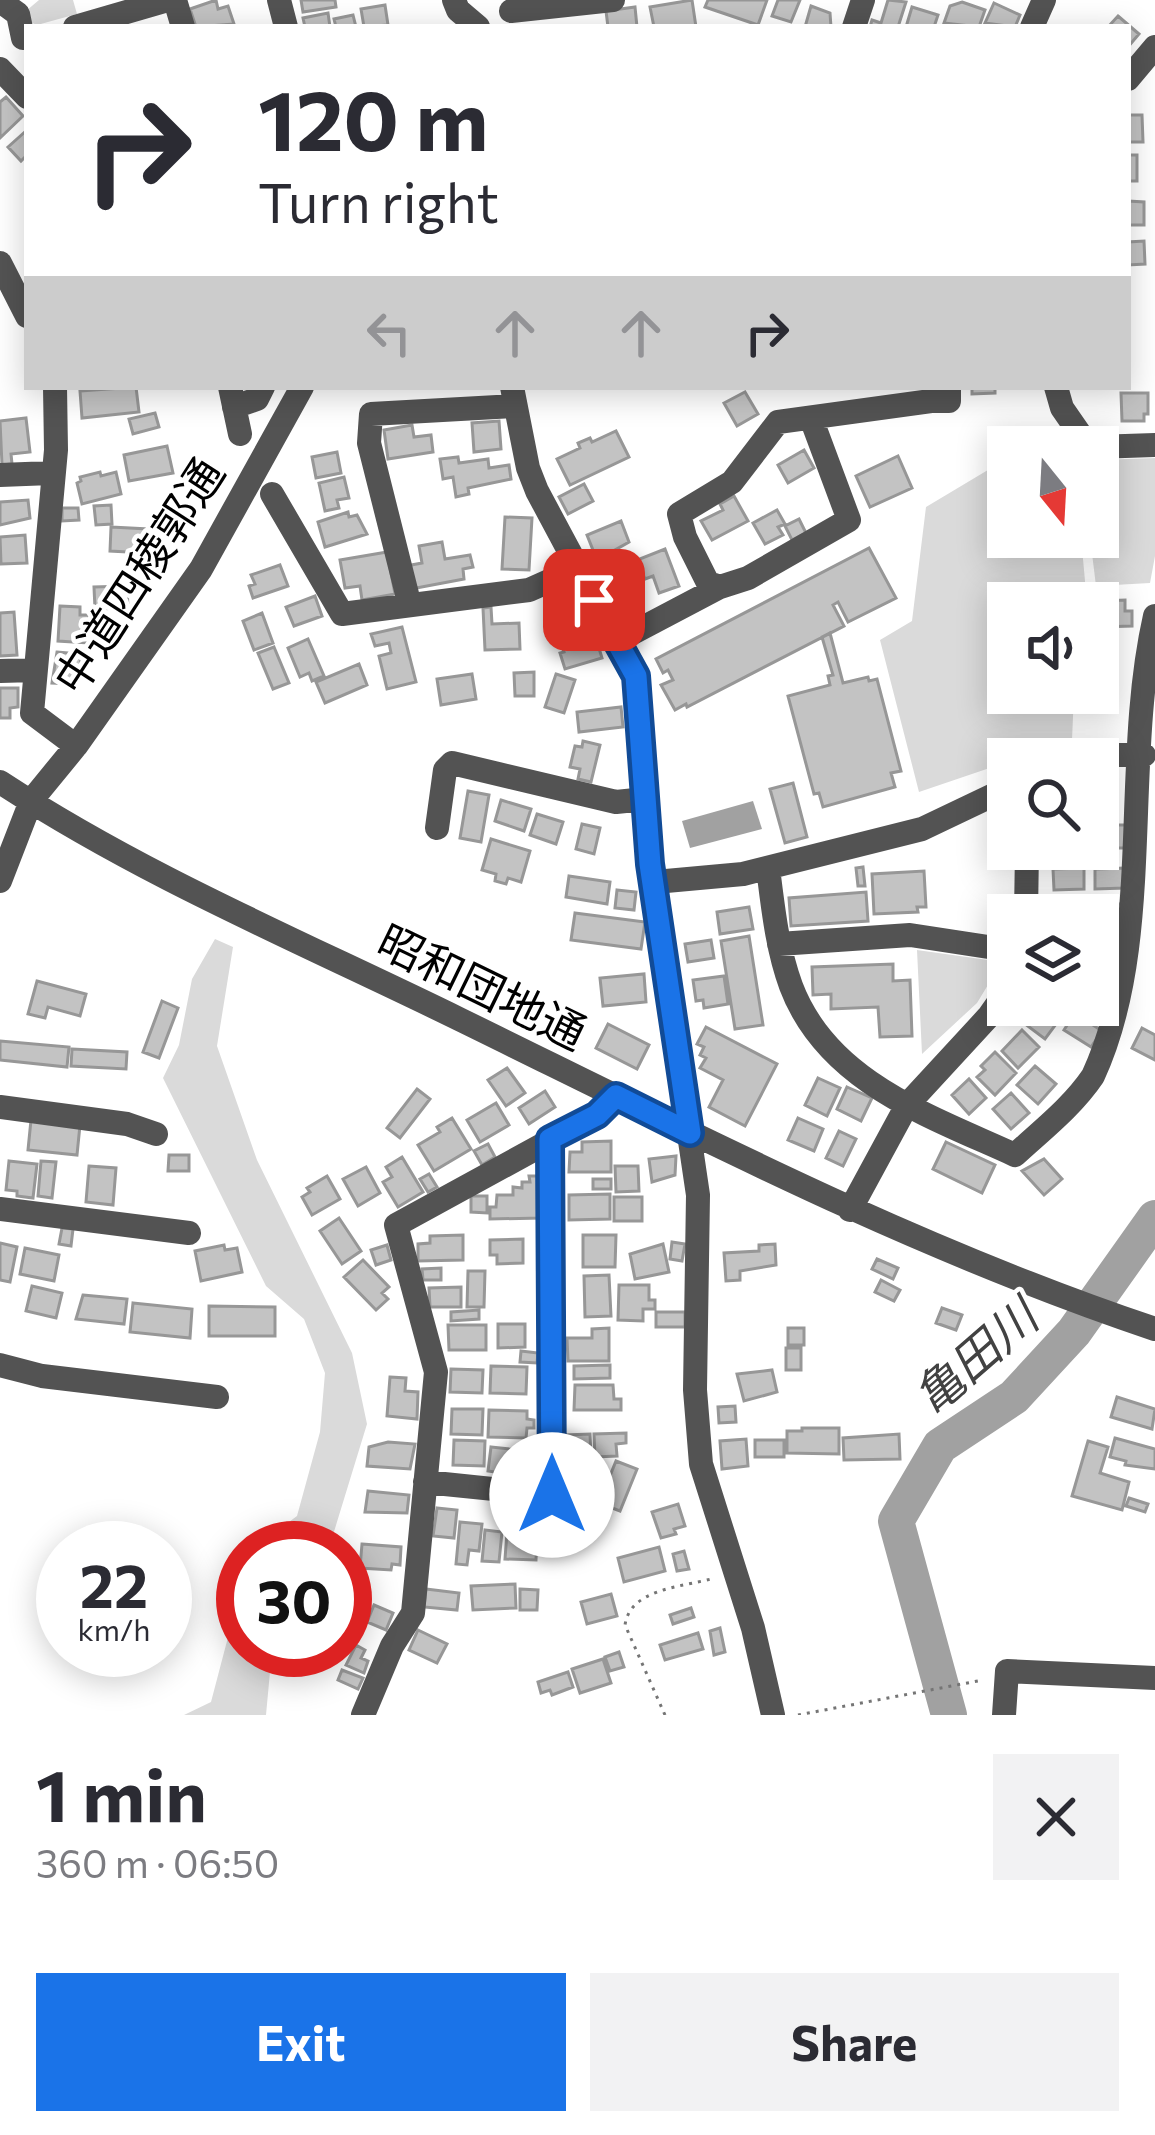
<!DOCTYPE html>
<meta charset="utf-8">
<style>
body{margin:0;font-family:Commissioner,"Noto Sans JP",sans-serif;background:#f2f2f3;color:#2b2b33;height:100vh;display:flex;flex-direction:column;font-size:45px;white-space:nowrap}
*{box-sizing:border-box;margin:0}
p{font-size:39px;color:#7c7c81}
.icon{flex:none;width:66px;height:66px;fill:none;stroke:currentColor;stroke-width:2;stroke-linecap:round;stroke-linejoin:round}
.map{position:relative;height:1715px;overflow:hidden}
.panel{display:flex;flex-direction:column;background:#fff;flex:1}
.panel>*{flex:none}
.guide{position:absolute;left:24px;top:24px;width:1107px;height:366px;border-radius:0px;box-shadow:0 6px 30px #0003;background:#fff;color:#2b2b33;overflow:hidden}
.needle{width:78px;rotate:162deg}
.controls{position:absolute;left:987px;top:426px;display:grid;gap:24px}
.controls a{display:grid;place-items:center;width:132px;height:132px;border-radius:0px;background:#fff;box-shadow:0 6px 30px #0003;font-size:60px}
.speed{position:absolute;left:36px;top:1521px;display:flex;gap:24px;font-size:60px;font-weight:700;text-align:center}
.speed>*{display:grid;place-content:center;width:156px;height:156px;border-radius:50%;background:#fff;box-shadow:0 6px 30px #0003;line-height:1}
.speed small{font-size:30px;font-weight:400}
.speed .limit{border:18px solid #d22;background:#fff;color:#111}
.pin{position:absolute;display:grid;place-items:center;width:102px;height:102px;color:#fff;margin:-51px;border-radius:24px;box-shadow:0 6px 18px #0006}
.me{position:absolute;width:132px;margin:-66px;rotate:0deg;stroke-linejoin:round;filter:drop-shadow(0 0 9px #0008)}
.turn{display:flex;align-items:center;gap:42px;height:252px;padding:0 36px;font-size:54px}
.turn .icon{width:156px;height:156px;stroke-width:2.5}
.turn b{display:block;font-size:84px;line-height:102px}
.lanes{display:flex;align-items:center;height:114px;padding:0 36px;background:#0003;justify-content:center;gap:60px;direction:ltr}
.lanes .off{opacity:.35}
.round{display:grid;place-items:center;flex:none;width:126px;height:126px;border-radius:0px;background:#f2f2f3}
.overview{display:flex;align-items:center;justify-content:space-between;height:204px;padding:0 36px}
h1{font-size:72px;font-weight:700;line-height:90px}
.primary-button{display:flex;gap:24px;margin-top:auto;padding:24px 36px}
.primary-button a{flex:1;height:138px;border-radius:0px;background:#1a73e8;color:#fff;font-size:48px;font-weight:700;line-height:138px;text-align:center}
.primary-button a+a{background:#f2f2f3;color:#2b2b33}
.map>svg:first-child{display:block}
.green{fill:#dadada}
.water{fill:#a1a1a1}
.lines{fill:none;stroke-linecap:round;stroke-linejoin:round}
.river{stroke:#a1a1a1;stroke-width:36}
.building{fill:#c3c3c3;stroke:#979797;stroke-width:3}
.path{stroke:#757575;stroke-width:3;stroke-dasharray:3 6;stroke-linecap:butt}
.minor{stroke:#535353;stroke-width:24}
.route-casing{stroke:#114b97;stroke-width:30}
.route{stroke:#1a73e8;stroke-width:21}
.labels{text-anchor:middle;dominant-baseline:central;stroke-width:9;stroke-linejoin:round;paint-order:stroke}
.street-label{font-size:45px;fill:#000;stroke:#fff}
.water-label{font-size:48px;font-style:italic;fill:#424242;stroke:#fff}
</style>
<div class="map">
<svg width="1155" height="1715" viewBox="0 0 1155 1715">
<rect width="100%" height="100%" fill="#fff"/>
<path class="green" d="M39,0h34l4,14 -40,11 -7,-3 -4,-11z
M1008,458v79h73l6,66h-79v90h66l-2,47 -153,52 -39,-152 32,-19 14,-114z
M1155,458v98l-5,27 -54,3 -6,-49h8v-77z
M215,939l18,8 -16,99 40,114 95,193 15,71 -38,124h-75l43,-32 23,-84 5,-59 -21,-54 -38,-33 -103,-208 16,-33 13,-66z
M917,950l78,11 2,9 -20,33 -55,51z
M243,1580v70h29l-6,65h-82l27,-13z"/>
<path class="water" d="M753,801l9,28 -72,19 -8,-27z"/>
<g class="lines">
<path class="river" d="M949,1715l-53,-194 44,-75 74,-49 60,-65 81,-114"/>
</g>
<path class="building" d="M216,0l2,9 10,-3 6,18 -38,3 -6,-18z
M301,0h34l1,7 -33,5z
M692,0l4,27h-42l-4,-20z
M708,0h59l-9,25 -53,-18z
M778,0h22l-9,22 -19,-6z
M888,0l18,2 -8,25h-28l2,-7 9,3z
M962,2l23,8 -6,17 -35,-4 6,-17z
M994,3l26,12 -5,12 -30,-4z
M385,5l3,20 -24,2 -3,-18z
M811,6l19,7 1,14h-26z
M635,7l2,20h-29l-2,-16z
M912,7l26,8 -4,12h-28z
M328,13l2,14h-25l-2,-9z
M353,15l3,12h-20l-2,-8z
M1118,16l21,18 -11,13v-20h-20z
M6,97l17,19 -23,22v-36z
M1128,115h14l1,27h-15z
M27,130v25l-6,6 -13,-14z
M1128,155h9v26h-9z
M1128,201l16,1v23h-16z
M1144,241l1,23 -17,1v-23z
M136,387l3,25 -57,6 -2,-27z
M972,387h23v6l-23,1z
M745,392l13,22 -21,12 -13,-23z
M1121,393h27v21h-4v7h-22z
M155,413l4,14 -26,7 -4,-15z
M26,418l4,34 -19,2 1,10 -10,1 -2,-44z
M499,421l2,28 -27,3 -2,-29z
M412,425l2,12 17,-2 2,17 -45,7 -4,-29z
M616,431l13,26 -59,28 -13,-26 23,-11 -2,-5 12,-5 2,4z
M167,446l6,27 -44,8 -5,-26z
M804,450l10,18 -26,15 -10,-18z
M337,452l4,21 -25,5 -4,-21z
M898,456l14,32 -42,19 -14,-31z
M458,457l1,6 29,-4 1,9 20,-3 2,14 -43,9 1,6 -13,3 -3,-20 -10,2 -3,-20z
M100,472l1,4 15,-4 5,22 -39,10 -5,-21 4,-2 -1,-4z
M344,477l5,21 -12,2 2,8 -14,3 -6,-28z
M584,484l9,17 -25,13 -9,-17z
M734,496l14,25 -36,19 -11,-19 22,-11 -3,-6z
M28,500l2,18 -30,7v-23z
M111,505l1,19 -16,1 -2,-19z
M62,508h16l1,12 -17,1z
M777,510l8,14 -7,3 5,8 -18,9 -12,-21z
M348,512l1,5 8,-2 10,19 -42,13 -7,-25z
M505,517l27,1 -3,52 -27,-1z
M799,519l7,14 -14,7 -7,-14z
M621,521l8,21 -32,18 -10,-25z
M111,527l37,2 -2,24 -36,-2z
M25,535l2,28 -26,1 -1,-27z
M442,542l3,17 25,-4 3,12 -10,2 1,10 -53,10 -5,-23 16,-3 -3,-17z
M869,548l27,50 -48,24 -10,-20 -5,3 11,21 -157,81 -1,-3 -11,6 -14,-25 12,-5 -5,-10 -5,3 -7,-14z
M665,549l14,37 -20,7 -6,-17 -8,3 -8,-19z
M387,552l8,42 -33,6 -2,-14 -15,2 -5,-28z
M280,565l8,21 -35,12 -4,-12 6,-2 -4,-9z
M127,586l1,22 -33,1 -1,-22z
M576,594l13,43 6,-2 7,23 -37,11 -5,-16 4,-1 -15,-49z
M315,596l7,20 -28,10 -8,-19z
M1125,600v11h7v15l-32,1 -1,-26z
M60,606l20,1v8h9l-1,28 -30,-2z
M491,607l1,17 27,-1 1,26 -35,1 -2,-42z
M14,612l3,43 -17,1v-43z
M262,613l11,30 -19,7 -11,-29z
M402,627l14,55 -29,7 -8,-33 12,-3 -2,-10 -14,3 -4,-12z
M830,633l13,50 25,-6 1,4 8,-2 24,92 -10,2 4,14 -72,20 -4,-14 -5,1 -26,-98 42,-11 -2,-9 5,-1 -11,-38z
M308,639l16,37 -12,5 -3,-8 -9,4 -12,-29z
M274,647l15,36 -16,6 -15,-36z
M57,652l24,2 -1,21h-5l-1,9 -22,-1z
M359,664l8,21 -42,18 -9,-21z
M534,672v24h-19l-1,-23z
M472,674l4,25 -35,6 -4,-26z
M556,674l19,6 -11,33 -19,-6z
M0,688h18v19l-8,1v10h-10z
M621,707l2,20 -44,5 -2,-20z
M583,741l17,4 -9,37 -13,-3 2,-10 -10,-2 5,-21 7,1z
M1098,779l18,1 -1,31 -17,-1z
M793,783l14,54 -22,6 -15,-54z
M468,791l21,4 -8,47 -21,-4z
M501,800l30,9 -7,22 -29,-10z
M537,814l26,8 -7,22 -26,-9z
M582,824l18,4 -6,26 -18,-5z
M1098,825h29v23h-29z
M491,839l39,12 -9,31 -13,-4 -2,6 -11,-3 1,-7 -14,-4z
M863,867l2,19h-7l-2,-18z
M1084,868v21l-30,1 -1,-21z
M1125,868v20l-30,1v-20z
M924,871l2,36h-9l1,5 -44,2 -2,-40z
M569,876l41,6 -3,22 -41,-7z
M617,890l19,2 -2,18 -19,-2z
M866,892l2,29 -77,5 -2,-28z
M1058,902l27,1v12h-32v-5l5,1z
M1096,904h27v22h-25z
M749,907l4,22 -33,5 -3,-22z
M575,913l70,9 -4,27 -70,-9z
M749,936l14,89 -28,4 -14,-88z
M1098,939l18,3 2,27 -20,-4z
M711,940l3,18 -26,4 -3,-18z
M893,964v17l17,-1 2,56 -32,1 -2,-30 -47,2v-15l-18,1 -1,-28z
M644,974l2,28 -43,4 -3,-28z
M724,976l4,28 -24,4 -1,-8 -7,1 -3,-21z
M37,981l49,13 -6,22 -32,-9 -3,11 -17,-4z
M1098,982l13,5 -8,20 -5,-2z
M162,1001l16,7 -19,50 -16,-6z
M1038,1005h9l15,11 -17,23 -20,-15z
M1075,1013l27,18 -11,16 -27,-17z
M608,1024l41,21 -12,24 -41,-21z
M706,1027l71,37 -32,62 -36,-19 14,-27 -23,-12 6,-10 -6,-3 4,-8 -7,-3z
M1142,1028l13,7v25l-23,-12z
M1022,1030l17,17 -21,21 -16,-17z
M0,1041l69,6 -2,20 -67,-7z
M72,1049l55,3 -1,17 -55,-3z
M995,1052l21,21 -21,22 -18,-18 8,-7 -4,-4z
M1035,1066l21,18 -18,20 -21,-19z
M507,1068l18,25 -19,13 -18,-26z
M818,1078l22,10 -13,28 -22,-11z
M969,1079l17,19 -17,16 -17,-19z
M847,1087l25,11 -11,23 -24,-12z
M417,1089l13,10 -30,39 -13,-10z
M545,1091l10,16 -26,17 -10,-16z
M1011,1093l18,20 -18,16 -18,-20z
M496,1103l13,22 -29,17 -13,-22z
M452,1118l19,31 -37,22 -16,-26 22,-13 -3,-5z
M798,1118l25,11 -9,22 -26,-11z
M31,1120l49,5 -3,30 -49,-5z
M839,1131l17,8 -13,27 -17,-8z
M611,1141v31h-42l1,-20h12v-10z
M946,1142l49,23 -13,28 -49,-24z
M488,1144l7,13 -13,8 -8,-14z
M169,1155h20v16h-21z
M676,1156l-1,19 -23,7 -3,-23z
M402,1157l21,35 -25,15 -15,-25 9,-5 -6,-10z
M1044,1159l18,20 -18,16 -22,-24z
M9,1161l28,3 -4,34 -16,-2v-5l-11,-1z
M41,1161l15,1 -4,36 -14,-2z
M89,1166l27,2 -3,37 -27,-3z
M615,1166h23l1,25 -23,1z
M366,1167l14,26 -22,13 -15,-27z
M429,1174l8,13 -9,5 -8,-13z
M327,1176l13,23 -28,16 -10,-18 8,-5 -3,-4z
M529,1176h11l1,42 -51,1v-12h6l1,-12h16v-8l9,1v-6h8z
M593,1179h18v10h-18z
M610,1194v25l-41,1v-25z
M471,1196h16v17l-16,-1z
M614,1197h28v24h-28z
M339,1218l22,33 -19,13 -22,-33z
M62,1228l11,1 -2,17 -12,-2z
M463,1235v25l-45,1v-17l12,-1v-7z
M583,1235h33l-1,32h-32z
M523,1239v24l-26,1v-9h-7v-15z
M672,1242l13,2 -3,17 -12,-2z
M0,1243l17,4 -7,35 -10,-2z
M663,1244l6,28 -34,7 -5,-25z
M775,1244l1,21 -36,6v9l-14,1 -2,-28 35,-2v-6z
M224,1245l1,5 12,-2 5,24 -41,9 -6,-30z
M387,1245l4,15 -15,5 -5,-15z
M25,1248l34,7 -5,26 -34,-7z
M877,1259l21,9 -5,11 -21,-10z
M363,1260l26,27 -7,6 6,6 -12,11 -32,-33z
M441,1268v12h-18l-1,-11z
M468,1271h17l-1,36h-17z
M609,1275l2,41 -26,1 -1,-41z
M881,1280l19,10 -6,11 -19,-9z
M619,1285h30v15h6v9h-12v12l-25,-1z
M32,1286l30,7 -6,25 -30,-7z
M461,1287v20h-31l-1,-19z
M83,1295l44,4 -3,25 -48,-5z
M133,1303l59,6 -2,29 -60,-6z
M209,1306l66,1v29h-66z
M942,1308l20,7 -6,15 -20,-7z
M479,1310v9l-28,2v-9z
M656,1312h29v15h-29z
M498,1324h27v23l-27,1z
M448,1325h38v25h-37z
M609,1328v33h-41l-1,-23h25v-9z
M788,1328h16v17h-16z
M786,1348h15v22h-15z
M521,1351l17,2 -1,10 -17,-1z
M610,1365v13l-36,1v-13z
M491,1366l36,1 -1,27 -36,-1z
M451,1369l32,1 -1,23 -32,-1z
M772,1370l5,22 -33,9 -7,-27z
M390,1377l16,1 -1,13 13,1 -1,27 -30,-3z
M575,1385h38l1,14h7v11h-47z
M1117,1397l38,12 -3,20 -41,-12z
M735,1406l1,16 -17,1 -1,-16z
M452,1409h31l-1,26 -31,-1z
M489,1410l38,1v8l7,1v8h-7l-1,10 -38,-1z
M802,1428h37v26l-52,-1v-22h15z
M626,1433v10l-10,1 1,12 -22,1 -1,-23z
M590,1434l1,23 -25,1 -1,-23z
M899,1434l1,25 -56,1 -1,-22z
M1115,1438l40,11v20l-30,-4 1,-4 -16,-4z
M746,1439l2,27 -26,3 -2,-28z
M454,1440l31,1 -1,25 -31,-1z
M755,1440h29v17h-29z
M1088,1441l20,6 -8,26 29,9 -7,28 -50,-14z
M388,1442l27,2 -5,25 -43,-3 2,-19z
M491,1447l27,3 -2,25 -28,-4z
M589,1461l1,11 -24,2v-11z
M616,1461l21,8 -17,42 -21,-8z
M595,1484l1,24 -29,1 -1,-24z
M368,1491l41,4 -2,18 -42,-1z
M1129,1498l19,6 -3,8 -19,-6z
M678,1504l7,22 -11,3 2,5 -15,4 -9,-26z
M437,1508l20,2 -3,28 -21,-2z
M460,1522l22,2 -3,27 -10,-1 -2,15 -11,-1z
M519,1529l18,5 -1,26 -31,-1 2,-27 11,1z
M485,1530l17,2 -3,30 -17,-1z
M362,1544l39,3 -1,18 -8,-1 -1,6 -31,-2z
M659,1547l6,24 -41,11 -6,-24z
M684,1551l5,18 -12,2 -4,-17z
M515,1584l1,24 -43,2 -2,-24z
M426,1589l33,4 -2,17 -33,-3z
M520,1589l18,1 -1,20h-17z
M611,1594l6,22 -30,8 -6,-22z
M374,1605l19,8 -7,17 -19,-8z
M691,1608l3,9 -21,7 -3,-9z
M720,1628l5,24 -11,3 -4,-24z
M418,1630l29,14 -10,19 -28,-13z
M698,1633l5,16 -38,11 -5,-15z
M356,1645l9,5 -4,8 7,3 -4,12 -18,-8z
M619,1652l5,15 -14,4 -5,-14z
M603,1659l8,24 -31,10 -8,-24z
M342,1670l21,8 -5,11 -20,-9z
M568,1672l5,15 -21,8 -2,-5 -9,3 -3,-11z"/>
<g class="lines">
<path class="path" d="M665,1715l-40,-90c5,-36 56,-38 86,-46
M798,1715l185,-35"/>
<path class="minor" d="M175,0l8,27
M279,0l7,27
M454,0l4,10 20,17
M0,1l18,13 5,24
M511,11l102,-11
M75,27l93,-27
M854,27l9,-27
M1032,27l12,-27
M0,69l27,28
M1128,79l27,-32
M0,263l27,53
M55,387l1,63 -24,263 44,33
M230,387l10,47
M512,387l16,81 9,23 99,185 13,188 49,331 -3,195 6,74 52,164 20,87
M1056,387l6,21 27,39
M234,407l23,-8 6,-12
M811,418l38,102 -101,58 -28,9 -12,-4 -23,-46 -6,-23 53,-32 46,-60 153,-21h18v-14
M1095,447l60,-2
M0,475l51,-2
M272,494l70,120 187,-24 47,-21
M407,594l-38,-151 2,-29 144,-8
M627,636l93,-49
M0,671l35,-1
M1077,759l13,-4h54
M0,782c145,95 304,161 459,237 229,112 454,229 696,310
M437,828l8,-58 7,-7 164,39 29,-3
M768,868c5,39 9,80 23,118 36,96 139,130 224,169 27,-25 57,-48 78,-79 62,-134 28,-310 62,-460
M0,881l31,-80 45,-55 125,-177 101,-182
M655,882l88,-8 179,-45 86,-41
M1026,915l1,-66
M779,944l131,-9 98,15
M0,1107l127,17 29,10
M0,1209l189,24
M850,1210l57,-105 82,-89 19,-27
M0,1365l42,11 175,21
M425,1482l127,13 -2,-355
M363,1715l29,-69 21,-33 23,-241 -40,-147 201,-110 19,-19
M1004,1715l3,-44 148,7"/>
</g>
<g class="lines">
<defs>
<path id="route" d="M552,1495l-2,-356 47,-24 19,-19 74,37 -40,-269 -14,-188 -42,-76"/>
</defs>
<use href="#route" class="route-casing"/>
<use href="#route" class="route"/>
</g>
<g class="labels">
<g class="street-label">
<text transform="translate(137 575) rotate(-57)">中道四稜郭通</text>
<text transform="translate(483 985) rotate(26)">昭和団地通</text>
</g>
<g class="water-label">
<text transform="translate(974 1355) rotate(-41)">亀田川</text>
</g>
</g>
</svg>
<div class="controls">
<a><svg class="needle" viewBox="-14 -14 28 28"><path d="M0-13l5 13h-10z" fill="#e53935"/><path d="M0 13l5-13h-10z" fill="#7c7c81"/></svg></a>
<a><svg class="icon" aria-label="sound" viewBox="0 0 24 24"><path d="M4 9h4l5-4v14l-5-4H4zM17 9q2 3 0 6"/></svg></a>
<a><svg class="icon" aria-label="search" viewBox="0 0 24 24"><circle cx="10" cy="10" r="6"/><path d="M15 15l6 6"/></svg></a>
<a><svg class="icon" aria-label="layers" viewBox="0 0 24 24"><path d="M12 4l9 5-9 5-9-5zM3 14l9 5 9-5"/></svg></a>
</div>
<div class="speed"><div>22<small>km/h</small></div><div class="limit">30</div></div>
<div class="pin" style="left:594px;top:600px;background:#d93025"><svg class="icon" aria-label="arrive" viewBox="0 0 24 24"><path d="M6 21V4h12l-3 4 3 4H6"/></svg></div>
<svg class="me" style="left:552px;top:1495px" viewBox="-20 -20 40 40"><circle r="19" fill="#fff"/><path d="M0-13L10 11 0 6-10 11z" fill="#1a73e8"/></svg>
<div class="guide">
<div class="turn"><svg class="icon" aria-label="right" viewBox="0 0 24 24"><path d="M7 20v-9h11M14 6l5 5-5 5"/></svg><div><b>120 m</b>Turn right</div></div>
<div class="lanes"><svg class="icon off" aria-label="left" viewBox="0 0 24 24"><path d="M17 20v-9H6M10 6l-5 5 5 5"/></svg><svg class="icon off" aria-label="ahead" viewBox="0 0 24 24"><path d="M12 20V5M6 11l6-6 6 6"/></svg><svg class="icon off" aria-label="ahead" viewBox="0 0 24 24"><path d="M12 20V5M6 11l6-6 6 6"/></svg><svg class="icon" aria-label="right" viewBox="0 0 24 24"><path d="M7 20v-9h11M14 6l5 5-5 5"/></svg></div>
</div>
</div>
<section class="panel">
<div class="overview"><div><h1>1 min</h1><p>360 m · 06:50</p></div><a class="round"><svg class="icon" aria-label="close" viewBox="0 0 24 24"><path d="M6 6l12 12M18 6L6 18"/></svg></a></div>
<div class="primary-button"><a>Exit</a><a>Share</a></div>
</section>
